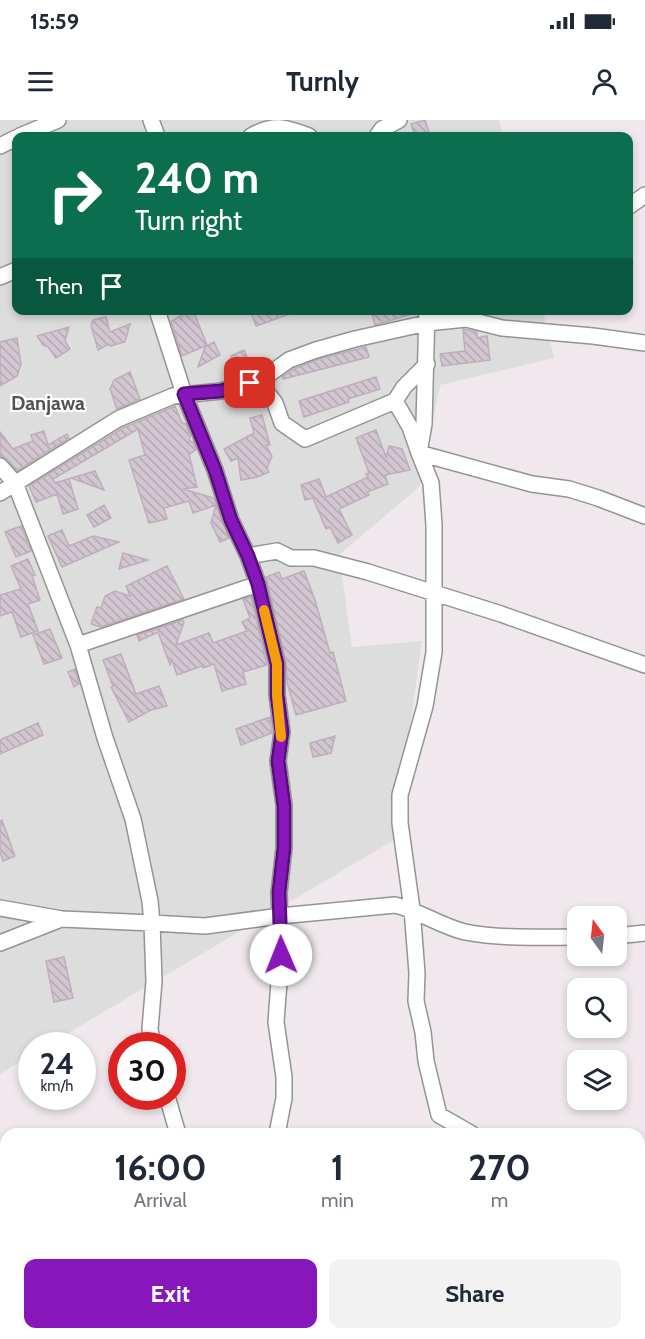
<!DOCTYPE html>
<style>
body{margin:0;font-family:Cabin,sans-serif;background:#f2f2f3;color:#1f2937;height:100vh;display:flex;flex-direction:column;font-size:22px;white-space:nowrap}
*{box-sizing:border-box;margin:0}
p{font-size:20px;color:#747a83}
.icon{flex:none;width:33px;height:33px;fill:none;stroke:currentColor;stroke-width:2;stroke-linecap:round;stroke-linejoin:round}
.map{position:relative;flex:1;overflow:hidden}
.drawer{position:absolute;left:0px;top:1008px;width:645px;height:212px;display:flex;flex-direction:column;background:#fff;border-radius:18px 18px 0 0;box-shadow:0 3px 9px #0003}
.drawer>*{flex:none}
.hud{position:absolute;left:12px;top:12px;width:621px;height:183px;border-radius:12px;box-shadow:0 3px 9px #0003;background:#0b6e4f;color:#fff;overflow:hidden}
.needle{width:39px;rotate:345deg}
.tools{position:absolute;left:567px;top:786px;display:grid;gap:12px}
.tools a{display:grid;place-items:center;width:60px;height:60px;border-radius:12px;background:#fff;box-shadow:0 3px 9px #0003;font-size:30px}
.speed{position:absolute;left:18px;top:912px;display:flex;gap:12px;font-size:30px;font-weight:700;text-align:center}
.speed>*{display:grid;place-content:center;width:78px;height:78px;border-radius:50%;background:#fff;box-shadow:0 3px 9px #0003;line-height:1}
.speed small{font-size:15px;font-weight:400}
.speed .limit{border:9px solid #d22;background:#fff;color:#111}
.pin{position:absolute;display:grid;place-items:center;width:51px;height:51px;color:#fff;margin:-26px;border-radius:12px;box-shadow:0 3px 9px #0006}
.me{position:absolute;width:66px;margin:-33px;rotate:359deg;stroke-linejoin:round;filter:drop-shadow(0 0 4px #0008)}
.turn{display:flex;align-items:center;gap:21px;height:126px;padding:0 24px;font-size:27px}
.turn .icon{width:78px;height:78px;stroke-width:2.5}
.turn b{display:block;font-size:42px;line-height:51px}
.then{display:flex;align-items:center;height:57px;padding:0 24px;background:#0003;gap:12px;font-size:22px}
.eta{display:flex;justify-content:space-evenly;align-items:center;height:102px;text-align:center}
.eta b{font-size:36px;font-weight:800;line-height:42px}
.action{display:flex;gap:12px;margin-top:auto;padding:12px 24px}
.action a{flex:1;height:69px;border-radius:12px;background:#8716bb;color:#fff;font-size:24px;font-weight:800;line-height:69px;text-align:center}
.action a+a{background:#f2f2f3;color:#1f2937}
.status{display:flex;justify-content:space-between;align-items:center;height:42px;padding:0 30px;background:#fff;direction:ltr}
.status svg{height:16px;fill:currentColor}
header{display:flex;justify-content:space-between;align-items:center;height:78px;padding:0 24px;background:#fff;font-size:27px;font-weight:800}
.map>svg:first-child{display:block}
.residential{fill:#deddde}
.building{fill:url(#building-back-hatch);stroke:#c0acbd;stroke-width:1.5}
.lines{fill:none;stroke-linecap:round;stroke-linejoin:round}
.street-casing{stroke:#949494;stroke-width:18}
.street{stroke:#fff;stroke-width:15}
.route-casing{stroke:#580e7a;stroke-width:15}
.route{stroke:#8716bb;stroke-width:10}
.slow{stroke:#f59e0b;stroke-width:10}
.labels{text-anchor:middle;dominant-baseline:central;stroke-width:4.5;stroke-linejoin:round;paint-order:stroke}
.quarter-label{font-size:20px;font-weight:bold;fill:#535353;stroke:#fff}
</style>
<div class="status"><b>15:59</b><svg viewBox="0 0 49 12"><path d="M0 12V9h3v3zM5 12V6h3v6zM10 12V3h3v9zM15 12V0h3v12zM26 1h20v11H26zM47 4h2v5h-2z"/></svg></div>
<header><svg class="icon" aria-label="menu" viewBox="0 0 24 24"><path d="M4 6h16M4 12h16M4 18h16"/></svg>Turnly<svg class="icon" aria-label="person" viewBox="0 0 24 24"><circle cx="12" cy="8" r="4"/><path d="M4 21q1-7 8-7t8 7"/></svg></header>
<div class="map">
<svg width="645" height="1219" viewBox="0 0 645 1219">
<defs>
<pattern id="building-back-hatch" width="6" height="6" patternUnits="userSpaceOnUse" patternTransform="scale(1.5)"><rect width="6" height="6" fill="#d2c6d0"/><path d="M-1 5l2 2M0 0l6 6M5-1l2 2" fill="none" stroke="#b4aab2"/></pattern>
</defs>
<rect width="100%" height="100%" fill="#f0e8ed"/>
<path class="residential" d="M0,0h499l4,16h-487v174l527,1 11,47 -114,27 -20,101 -81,69 13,92 70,-6 -28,199 -346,205 -16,1 -1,9 -31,19z"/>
<path class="building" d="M425,0l4,12 -14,4 -4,-12z
M191,190h2l14,35 -25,11 -11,-35z
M250,190h44l1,2 -39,14z
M371,190h40l1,4 -37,11z
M106,197l4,15 20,-8 -5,18 -15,4 -1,-2 -11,6 -7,-24 2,-6z
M69,207l-4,14 5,8 -14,9 -8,-11 -5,-2 -6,-9z
M463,209l14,3v6l10,-2 3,24 -48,6 -2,-12 25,-3z
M17,218l4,26 -4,12 -17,10v-44z
M214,222l6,13 -22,12 7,-20z
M366,227l3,10 -86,22 -1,-2 12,-8 25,-10z
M244,230l9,21 -14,5 -8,-20z
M130,252l10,27 -23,10 -7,-20 4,-9z
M376,257l4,12 -32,10 1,3 -45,15 -5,-16z
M175,286l7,17 4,1 4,12 -1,5 4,1 3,8 -7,4 8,33 -14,2 31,9 2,7 -23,8 -4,-12 -25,7 3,11 -18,4 -20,-63 16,-5 -7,-26 -85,50 2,4 14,-4 9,30 -15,5 -6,-20 -21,8 -7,-16 94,-58z
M262,295l8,30h-4l6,11 -5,12 2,4 -12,5 -16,3 -3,-22 -7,3 -7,-12 30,-16 -4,-15z
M376,310l10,27 3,-11 13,3 8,21 -25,5 3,9 -21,8 2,3 -30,14 13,26 -14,8 -8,-16 -4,2 -13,-31 -8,2 -4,-15 18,-6 7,18 42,-20 -2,-3 3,-1 -13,-35z
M44,311l4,14 19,-11 2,4 -52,33 -10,-12 -7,-3v-24l13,17 20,-8 -2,-6z
M95,351l9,19 -33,-12z
M104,385l7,13 -17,9 -7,-12z
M216,385l13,33 -9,4 -9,-19z
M21,406l10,25 -15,6 -11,-25z
M62,410l7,16 24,-10 26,6 -57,25 -14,-31z
M123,433l25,7 -29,9z
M28,439l7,16 -3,1 8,24 -12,4 10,27 -17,6 -9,-25 -12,4v-21l21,-6 -10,-23z
M167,446l17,33 -83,28 -10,-3 6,-17 4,1 4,-12 10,-5 15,5 -4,-10z
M304,451l11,29 15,53 3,-1 13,49 -50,14 -9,-33 -1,-20 -20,-85 13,-5 3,7z
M251,477l16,68 -24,7 3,12 -24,7 -8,-27 -11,4 -1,-2 -25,9 -5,-15 -2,5 -12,-33 -19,9 -2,-6 46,-15 1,2 -8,23 33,-12 4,10 34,-12 -5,-9 8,-4 -7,-19z
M50,509l12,29 -18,6 -11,-29z
M121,534l15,40 23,-8 8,20 -16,4 -22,12 -18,-35 2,-1 -10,-26z
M75,549l4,15 -5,3 -6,-15z
M270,597l2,16 -31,12 -5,-16z
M38,603l5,12 -43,19v-14z
M335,616l-4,17 -18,4 -3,-14z
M2,700l13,36 -12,5 -3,-9v-31z
M64,837l9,41 -19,4 -8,-41z"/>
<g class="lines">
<defs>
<path id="street" d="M151,0l6,16
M20,16l38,-16
M251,16c23,-13 34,-9 58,0
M377,16l5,-7 17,-9
M0,26l16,-8
M628,87l17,-12
M0,157l16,-7
M157,190l27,84 31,76 16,50 17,36 10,28 19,80v31l5,37 -4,29 6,44v43l-5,45 2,62 -5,67 8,55v21l-7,36
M427,190l-3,114 -5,29 12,30 3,42v127l-9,54 -25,89v28l12,86 5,64 -1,28 7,31 3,29 13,54 33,19
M250,263l18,-8 21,-15 27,-10 39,-11 72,-16 39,-4 36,9 91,8 52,7
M395,281l9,-14 23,-23
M0,346l15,17 63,162 27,93 28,81 17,82 2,22 53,3 75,-10 115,-11c25,6 45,21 70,27 37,7 76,5 113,5
M0,373l118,-74 55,-23 48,-5 29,-8 15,7 10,13 7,20 23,16 90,-38 15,26 9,26 113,31 37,5 29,9 47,18
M248,436l29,-5 14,7h23l54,14 133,42 144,51
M78,525l180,-61
M0,788l62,11 90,4 2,58 -4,48 3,17
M616,816l29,-3
M0,823l61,-24
M167,976l11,38
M639,1146l6,6
M255,1219v-5"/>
</defs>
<use href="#street" class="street-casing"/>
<use href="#street" class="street"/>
</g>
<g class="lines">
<defs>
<path id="route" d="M250,263l-29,8 -37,3 31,76 16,50 17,36 10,28 19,80v31l5,37 -4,29 6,45v42l-5,44 2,63"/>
</defs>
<use href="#route" class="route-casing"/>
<use href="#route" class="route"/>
<path class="slow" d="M264,490l13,54v31l4,42"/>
</g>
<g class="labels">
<g class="quarter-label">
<text x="48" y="283">Danjawa</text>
</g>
</g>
</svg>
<div class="tools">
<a><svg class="needle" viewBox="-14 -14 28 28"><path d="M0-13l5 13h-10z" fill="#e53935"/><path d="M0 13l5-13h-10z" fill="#747a83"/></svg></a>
<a><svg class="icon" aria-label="search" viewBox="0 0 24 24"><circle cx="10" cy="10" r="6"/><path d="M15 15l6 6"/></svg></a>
<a><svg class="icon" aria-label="layers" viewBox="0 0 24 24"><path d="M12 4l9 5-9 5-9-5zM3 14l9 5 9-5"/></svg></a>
</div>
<div class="speed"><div>24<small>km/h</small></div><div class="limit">30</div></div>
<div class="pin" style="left:250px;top:263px;background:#d93025"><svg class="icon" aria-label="arrive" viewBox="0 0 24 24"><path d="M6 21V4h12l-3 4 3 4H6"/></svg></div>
<svg class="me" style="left:281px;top:835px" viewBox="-20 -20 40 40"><circle r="19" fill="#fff"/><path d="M0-13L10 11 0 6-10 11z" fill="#8716bb"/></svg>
<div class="hud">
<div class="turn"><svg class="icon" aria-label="right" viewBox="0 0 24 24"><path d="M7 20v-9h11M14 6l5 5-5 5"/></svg><div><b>240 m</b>Turn right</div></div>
<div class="then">Then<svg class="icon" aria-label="arrive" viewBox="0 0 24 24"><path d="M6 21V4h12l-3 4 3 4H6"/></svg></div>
</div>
<section class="drawer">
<div class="eta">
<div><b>16:00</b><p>Arrival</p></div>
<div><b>1</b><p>min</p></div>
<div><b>270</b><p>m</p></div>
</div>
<div class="action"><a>Exit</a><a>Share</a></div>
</section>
</div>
